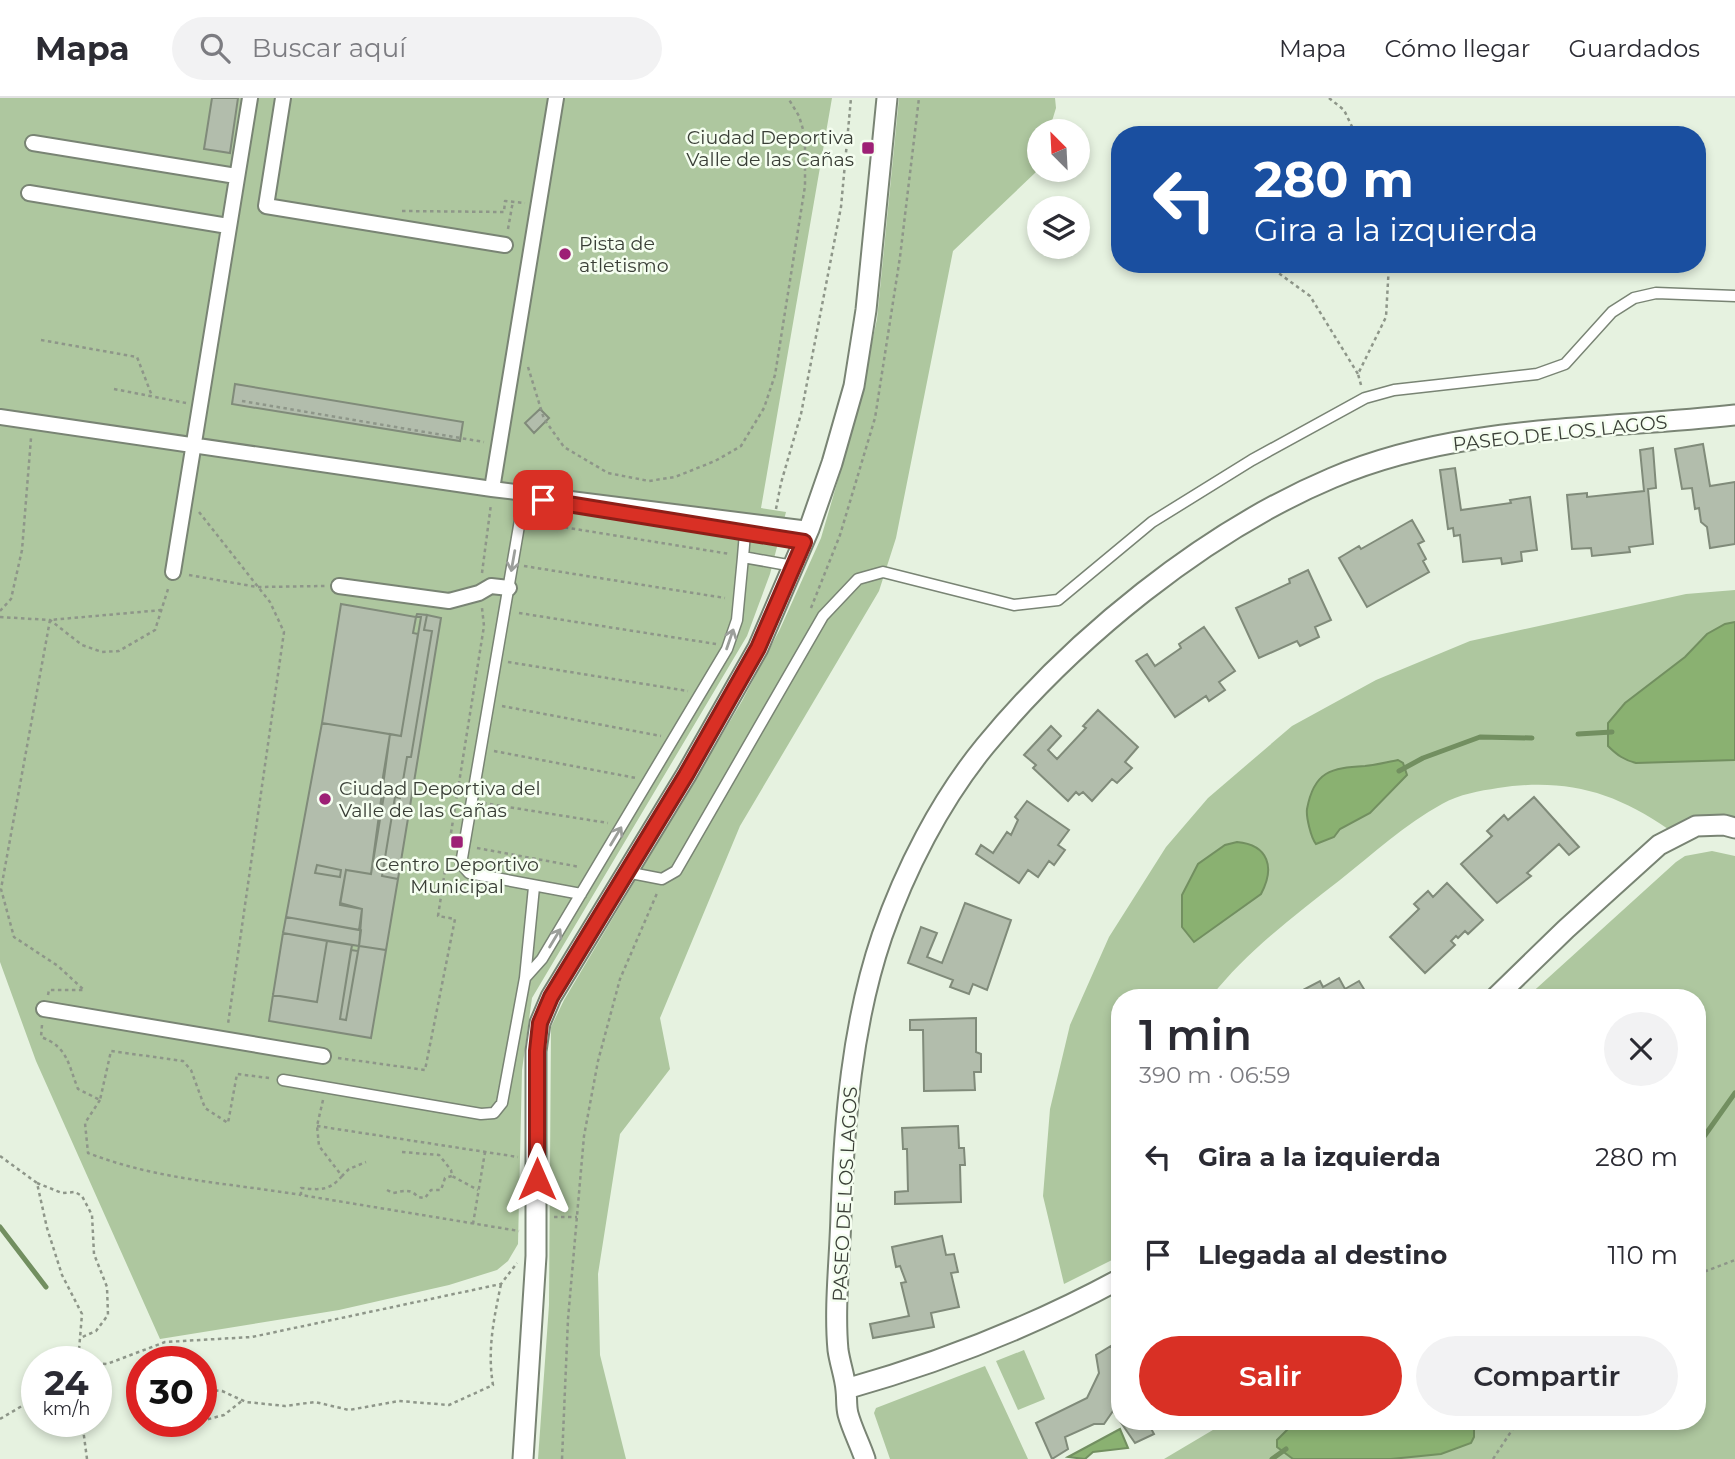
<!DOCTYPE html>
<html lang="es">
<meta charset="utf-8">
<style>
body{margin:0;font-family:Montserrat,sans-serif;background:#f2f2f3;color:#2b2b33;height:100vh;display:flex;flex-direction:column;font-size:26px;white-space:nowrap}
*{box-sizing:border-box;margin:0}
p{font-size:23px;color:#7c7c81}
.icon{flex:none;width:38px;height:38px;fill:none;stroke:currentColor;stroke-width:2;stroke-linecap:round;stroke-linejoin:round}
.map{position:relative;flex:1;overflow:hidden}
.panel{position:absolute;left:1111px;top:891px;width:595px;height:441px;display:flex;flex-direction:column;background:#fff;border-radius:28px;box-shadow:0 4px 10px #0003}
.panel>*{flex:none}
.guide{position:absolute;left:1111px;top:28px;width:595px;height:147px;border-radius:28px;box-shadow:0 4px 10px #0003;background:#1a4fa0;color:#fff;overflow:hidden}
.needle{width:46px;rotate:336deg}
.buttons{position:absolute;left:1027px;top:21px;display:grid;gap:14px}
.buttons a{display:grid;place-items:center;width:63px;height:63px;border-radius:50%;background:#fff;box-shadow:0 4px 10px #0003;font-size:35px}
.speed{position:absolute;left:21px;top:1248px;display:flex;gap:14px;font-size:35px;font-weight:700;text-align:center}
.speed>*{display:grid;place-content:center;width:91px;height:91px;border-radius:50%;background:#fff;box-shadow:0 4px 10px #0003;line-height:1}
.speed small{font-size:18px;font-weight:400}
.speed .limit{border:10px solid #d22;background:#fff;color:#111}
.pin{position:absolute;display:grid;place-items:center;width:60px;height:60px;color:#fff;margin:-30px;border-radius:14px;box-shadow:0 4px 10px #0006}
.me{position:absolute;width:77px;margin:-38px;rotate:0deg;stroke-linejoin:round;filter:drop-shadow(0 0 5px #0008)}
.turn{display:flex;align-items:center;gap:24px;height:147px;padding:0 28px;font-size:32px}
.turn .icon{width:91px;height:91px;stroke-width:2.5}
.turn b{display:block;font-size:49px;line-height:60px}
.round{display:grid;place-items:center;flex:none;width:74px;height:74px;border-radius:37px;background:#f2f2f3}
.overview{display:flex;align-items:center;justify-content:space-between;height:119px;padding:0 28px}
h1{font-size:42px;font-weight:600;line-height:52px}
.cta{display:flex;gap:14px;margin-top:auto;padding:14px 28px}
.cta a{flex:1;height:80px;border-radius:42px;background:#d93025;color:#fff;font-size:28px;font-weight:600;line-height:80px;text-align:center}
.cta a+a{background:#f2f2f3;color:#2b2b33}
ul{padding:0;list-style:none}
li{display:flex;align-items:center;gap:21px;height:98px;padding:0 28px}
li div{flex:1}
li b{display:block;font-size:26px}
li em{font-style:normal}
header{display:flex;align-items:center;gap:42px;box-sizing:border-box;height:98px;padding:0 35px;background:#fff;border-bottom:2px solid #e1e1e2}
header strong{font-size:33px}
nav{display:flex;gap:38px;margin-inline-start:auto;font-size:24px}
.search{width:490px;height:63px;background:#f2f2f3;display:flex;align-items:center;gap:18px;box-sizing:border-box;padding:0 24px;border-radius:38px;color:#7c7c81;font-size:26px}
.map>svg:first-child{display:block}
.green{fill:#aec79f}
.water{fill:#8ab171;stroke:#728f60;stroke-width:2}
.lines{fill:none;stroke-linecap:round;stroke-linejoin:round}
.stream{stroke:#728f60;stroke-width:5}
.building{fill:#b2bdac;stroke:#808b7a;stroke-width:2}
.service-casing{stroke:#798474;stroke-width:13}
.pedestrian-casing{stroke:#798474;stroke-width:18}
.minor-casing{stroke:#798474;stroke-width:23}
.path{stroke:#8e9689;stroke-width:2.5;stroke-dasharray:3.5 3.5;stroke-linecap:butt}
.service{stroke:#fff;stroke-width:10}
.pedestrian{stroke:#fff;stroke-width:14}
.minor{stroke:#fff;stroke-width:19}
.oneway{stroke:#9c9f9b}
.route-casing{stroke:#8d1f18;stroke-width:18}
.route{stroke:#d93025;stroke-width:12}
.poi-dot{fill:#9d2075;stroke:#f5fef0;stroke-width:2.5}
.labels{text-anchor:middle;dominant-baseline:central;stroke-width:5;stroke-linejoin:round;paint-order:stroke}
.poi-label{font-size:19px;fill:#3a3f37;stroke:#f5fef0;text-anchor:start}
.street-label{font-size:19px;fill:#3a3f37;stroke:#f5fef0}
</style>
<header>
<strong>Mapa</strong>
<div class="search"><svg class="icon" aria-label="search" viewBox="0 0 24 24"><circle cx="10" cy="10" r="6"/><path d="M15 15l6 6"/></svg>Buscar aquí</div>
<nav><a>Mapa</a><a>Cómo llegar</a><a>Guardados</a></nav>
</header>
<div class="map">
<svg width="1735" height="1361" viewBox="0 0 1735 1361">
<rect width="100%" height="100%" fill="#e6f2e0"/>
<path class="green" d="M0,0h832l-71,410 25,4 -16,62 -23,62 -215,362 -10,72 -4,174 -10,17 -11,9 -48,15 -110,25 -179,29 -124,-278 -36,-99z
M899,0h156l1,10 -7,23h-9l-1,29 -3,12 -83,79 -57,287 -17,53 -139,235 -80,192 10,51 -50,65 -22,140 2,81 26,104h-88l11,-154 2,-278 13,-27 178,-299 38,-72 41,-91 33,-113 23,-106z
M1735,492v232l-45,-1 -22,8c-55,-38 -103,-51 -170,-41 -19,3 -38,6 -56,16 -37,20 -69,50 -102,76 -45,35 -94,72 -129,117l-91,1v258l-56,28 -21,-88 7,-87 20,-84 39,-88 57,-90 42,-49 84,-72 84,-46 94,-39 216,-47z
M1712,753l23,5v603h-571l64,-38h470v-423l-171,-1 149,-135 9,-6z
M1024,1252l21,49 -27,11 -22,-49z
M985,1268l43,93h-138l-16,-46 2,-5z"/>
<path class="water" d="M1735,524v138l-99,3c-12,-3 -19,-8 -28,-17v-23l17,-20 60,-46 22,-23 18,-10z
M1398,662l5,3 4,12 -37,38 -30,16 -6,8 -18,7c-5,-6 -10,-27 -9,-35 7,-38 24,-41 58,-43 11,-1 22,-4 33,-6z
M1237,744c32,3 38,26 24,52l-67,48 -12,-15v-32l16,-31 27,-19z
M1296,1323h178v16l-3,6 -30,11 -50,5h-98l-16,-12v-7z
M1120,1331l8,19 -35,4 -8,7 -17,-2z"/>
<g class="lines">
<path class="stream" d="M1578,636l34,-2
M1399,673l24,-13 57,-21 52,1
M1698,1047l37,-52
M0,1129l46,60
M1272,1361l14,-10"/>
</g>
<path class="building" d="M212,0h26l-8,55 -26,-4z
M235,286l228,38 -3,19 -228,-37z
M540,311l9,9 -15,15 -9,-10z
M1703,346l7,42 25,-4v62l-25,4 -3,-21 -6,-5 -2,-14 -4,1 -3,-21 -10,1 -7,-40z
M1653,350l3,40 -8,1 5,55 -24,3 1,5 -38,4 -1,-8 -19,1 -5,-54 20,-2v4l57,-6 -4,-41z
M1455,370l6,42 50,-7 -1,-3 20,-3 7,53 -16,2 1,9 -20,3 -1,-6 -38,4 -3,-27 -6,1 -1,-8 -5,1 -8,-59z
M1412,422l12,21 -6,3 8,15 -3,2 6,11 -62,35 -28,-49 20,-12 2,3z
M1308,472l23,50 -16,7 4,10 -19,9 -3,-5 -38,17 -23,-50 54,-25 -1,-4z
M341,506l75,13 -3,16 5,1 -17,102 -79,-13z
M417,516l10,1 -3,15 8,1 -21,126h-4l-7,41 -5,-1 -13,79 16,3 -12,71 -27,-4 3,-37 -22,-4 6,-35 25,4 14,-85h-4l9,-55 11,2 20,-119h-5z
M427,517l14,3 -43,261 -16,-3 13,-79 5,1 7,-41h4l21,-126 -8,-1z
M1204,529l31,44 -16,11 6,8 -16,11 -3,-5 -31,21 -39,-56 11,-7 8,12 26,-18 -2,-4z
M1098,612l40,37 -13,15 7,6 -15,15 -5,-4 -20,22 -9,-9 -4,3 -3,-3 -8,9 -35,-33 3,-3 -12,-10 27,-29 10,10 -13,14 9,9 29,-31 -3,-2z
M322,625l68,11 -19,140 -25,-4 -6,33 22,6 -3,21 -73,-13z
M1534,699l45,50 -10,8 -10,-11 -32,29 4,3 -34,27 -36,-39 31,-28 -5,-5 17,-16 4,5z
M1027,703l42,29 -11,15 7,5 -11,15 -5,-4 -11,16 -10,-7 -9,13 -43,-29 5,-9 12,8 14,-21 4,3 7,-15 -3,-3z
M317,767l24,5 -1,7 -25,-4z
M1447,785l36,37 -15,14 -3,-3 -7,7 -2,-2 -5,5 4,4 -30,28 -35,-36 29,-28 -5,-5 14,-13 5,6z
M965,805l46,17 -24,70 -14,-6 -4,10 -19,-7 3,-7 -45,-17 13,-36 16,6 -10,24 15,6z
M286,819l75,13 -2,16 -76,-13z
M283,835l44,8 -10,61 -44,-7z
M327,843l25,4 -12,74 6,1 13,-74 27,4 -15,88 -102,-17 4,-26 44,7z
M351,852l7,1 -12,69 -6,-1z
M1339,880l6,11 14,-8 8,13 5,-3 4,7h-69l-4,-8 17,-9 3,6z
M976,920v34l5,2v18h-7l1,18 -51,1 -1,-61h-13v-10z
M958,1028l1,22h5l1,17h-5l1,37 -66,2v-12l13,-1 -1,-42h-4l-1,-21z
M942,1138l4,19 8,-1 4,18 -7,1 8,34 -28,6 3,14 -61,11 -3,-14 39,-8 -8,-33 5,-1 -6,-16 -4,1 -4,-20z
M1111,1248l9,19v56h27l7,13 -19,9 -22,-32 -9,13h-10l-29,13 3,12 -16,10 -16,-36 51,-25 12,-25 -3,-18z"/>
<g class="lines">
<defs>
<path id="service" d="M549,403l-6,-1 -18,8 -5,12 -59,344 8,9 112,21
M591,410l213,34
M743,459l2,-24
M626,774l36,7 14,-8 147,-255 35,-37 25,-7 131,33 44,-5 94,-78 100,-62 113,-62 29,-8 143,-16 28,-10 47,-52 22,-14 22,-5 79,3
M525,880l17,-19 185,-310 10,-29 6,-63 50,9
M283,982l198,34 13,-1 8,-10 23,-125 9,-91"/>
<path id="pedestrian" d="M283,0l-17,108 239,39
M33,45l203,33
M29,95l199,33
M0,319l492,72 317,40
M492,391l64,-391
M173,474l77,-474
M339,488l110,15 30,-8 12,-7 18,2
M44,911l279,47"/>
<path id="minor" d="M1495,900l71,-69 93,-84 37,-19 28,-1 11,3
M846,1291c96,-27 187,-63 274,-110
M523,1361l13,-203v-205l4,-28 11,-26 135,-222 72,-127 51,-119 23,-66 22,-77 12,-76 21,-212
M865,1361c-5,-15 -13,-30 -17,-45 -2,-8 -1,-16 -2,-24 -1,-13 -6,-26 -8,-40 -4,-44 2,-91 3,-136 3,-92 11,-190 41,-278 23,-66 58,-135 103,-190 88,-107 219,-214 347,-268 126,-54 269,-48 403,-63"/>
</defs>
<use href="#service" class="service-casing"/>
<use href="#pedestrian" class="pedestrian-casing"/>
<use href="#minor" class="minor-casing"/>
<path class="path" d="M1329,0l15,12 12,25
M402,113l102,1 1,-11 20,2
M508,131l5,-28
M1239,166l34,5 37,27 48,78
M41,242l96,17 15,39
M528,269l16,52 20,28 44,26 41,8 26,-4 40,-16 26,-15 23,-38 11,-33 30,-189v-50l-6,-20 -11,-18
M1361,287l-3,-11 28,-57 3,-53
M114,291l72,14
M242,303l242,41
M776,411l5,-26 20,-69 40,-207 10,-109
M199,414l71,90 14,30 -56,392
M539,420l11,7 180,29
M524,468l201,32
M482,475l9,-69
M189,477l68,12 68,-1
M811,510l29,-73 35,-117 25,-161 19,-159
M0,513l11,-12 11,-49 9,-112
M519,515l197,31
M0,519l50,3 32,25 20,7 17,-1 36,-21 14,-44
M508,564l180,29
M502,608l159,30
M494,653l142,27
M483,705l125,20
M451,735l33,-207 -2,-18
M477,750l103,19
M48,897l1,-5h35l-26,-24 -44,-29 -13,-48 49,-269 112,-10
M42,927l-1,12c27,10 27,27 37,52l22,11 11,-49 72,10 8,9 14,38 23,15 9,-49 32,4
M338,960l87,12 30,-151 -17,-3 8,-52
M100,1002l-15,23 3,30c70,27 140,30 213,42
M323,1002l-6,26 2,20 23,30 7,-7 17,-7
M317,1028l201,31
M402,1054l37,3 12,15 1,6 26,14
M0,1058l37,27 10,45 15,47 20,39 -4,48
M342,1078c-13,15 -21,14 -41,12v7l218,36
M37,1085l25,10 13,-1 7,4 10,19 2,39 13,33 1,28 -12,16 -16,7
M387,1092l6,3c11,-2 17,-5 25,4l7,1 6,-8h10l4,-12 7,-2
M554,1119h23
M473,1126l12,-72
M1698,1176l37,-14
M78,1262l10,2
M96,1265l11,1 58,-22 87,-5 249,-53 16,-21
M201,1291l21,2 24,11 39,4 30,-4 34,8 50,-9 50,4 44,-20c-6,-35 1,-67 8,-101
M142,1301l-4,7 4,10
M0,1321l37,-22
M82,1323l5,38
M145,1323l4,5h26l25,-5
M201,1323l23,-6 19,-15
M562,1361l6,-140 16,-183 14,-75 22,-82 38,-88
M1493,1361l25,-38"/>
<use href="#service" class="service"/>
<use href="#pedestrian" class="pedestrian"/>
<use href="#minor" class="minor"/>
</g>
<defs><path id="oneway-shaft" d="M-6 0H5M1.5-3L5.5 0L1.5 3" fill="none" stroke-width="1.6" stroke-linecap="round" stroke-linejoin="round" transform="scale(1.75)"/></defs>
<g class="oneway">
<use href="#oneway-shaft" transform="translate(513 463) rotate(100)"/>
<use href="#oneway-shaft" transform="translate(730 541) rotate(-71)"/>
<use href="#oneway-shaft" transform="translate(616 738) rotate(-59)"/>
<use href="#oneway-shaft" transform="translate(555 840) rotate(-59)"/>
</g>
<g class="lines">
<defs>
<path id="route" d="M537,1081v-128l3,-28 11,-26 135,-222 72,-127 46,-106 -261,-42"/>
</defs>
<use href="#route" class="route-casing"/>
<use href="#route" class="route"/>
</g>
<g class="poi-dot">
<rect x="861" y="43" width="14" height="14" rx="3.5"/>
<circle cx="565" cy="156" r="7"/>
<circle cx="325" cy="701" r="7"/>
<rect x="450" y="737" width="14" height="14" rx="3.5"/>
</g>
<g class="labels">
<g class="poi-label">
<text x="854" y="39" text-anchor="end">Ciudad Deportiva<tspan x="854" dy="22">Valle de las Cañas</tspan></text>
<text x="579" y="145">Pista de<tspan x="579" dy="22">atletismo</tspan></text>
<text x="339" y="690">Ciudad Deportiva del<tspan x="339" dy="22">Valle de las Cañas</tspan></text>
<text x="457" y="766" text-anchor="middle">Centro Deportivo<tspan x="457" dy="22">Municipal</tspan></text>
</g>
<g class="street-label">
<text transform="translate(1560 335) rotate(-6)">PASEO DE LOS LAGOS</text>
<text transform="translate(845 1096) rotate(-87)">PASEO DE LOS LAGOS</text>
</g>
</g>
</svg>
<div class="buttons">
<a><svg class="needle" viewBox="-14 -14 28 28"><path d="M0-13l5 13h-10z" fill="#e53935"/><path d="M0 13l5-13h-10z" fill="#7c7c81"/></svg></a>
<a><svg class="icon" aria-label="layers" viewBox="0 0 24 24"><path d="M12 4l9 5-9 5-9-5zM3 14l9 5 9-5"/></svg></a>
</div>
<div class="speed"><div>24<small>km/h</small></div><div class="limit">30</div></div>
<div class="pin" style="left:543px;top:402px;background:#d93025"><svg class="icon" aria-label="arrive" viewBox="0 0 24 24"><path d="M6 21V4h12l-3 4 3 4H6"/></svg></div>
<svg class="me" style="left:537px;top:1081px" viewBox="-20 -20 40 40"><path d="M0-17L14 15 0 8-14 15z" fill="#d93025" stroke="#fff" stroke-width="4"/></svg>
<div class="guide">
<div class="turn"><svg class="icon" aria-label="left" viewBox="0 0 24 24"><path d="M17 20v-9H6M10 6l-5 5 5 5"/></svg><div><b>280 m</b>Gira a la izquierda</div></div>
</div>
<section class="panel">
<div class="overview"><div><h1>1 min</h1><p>390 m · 06:59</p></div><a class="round"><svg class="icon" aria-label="close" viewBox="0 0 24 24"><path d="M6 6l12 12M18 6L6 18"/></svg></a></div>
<ul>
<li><svg class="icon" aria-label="left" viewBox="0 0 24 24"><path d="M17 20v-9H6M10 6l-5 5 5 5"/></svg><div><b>Gira a la izquierda</b></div><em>280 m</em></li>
<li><svg class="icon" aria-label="arrive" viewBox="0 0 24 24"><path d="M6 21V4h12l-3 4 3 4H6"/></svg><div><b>Llegada al destino</b></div><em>110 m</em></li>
</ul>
<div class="cta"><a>Salir</a><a>Compartir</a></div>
</section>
</div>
